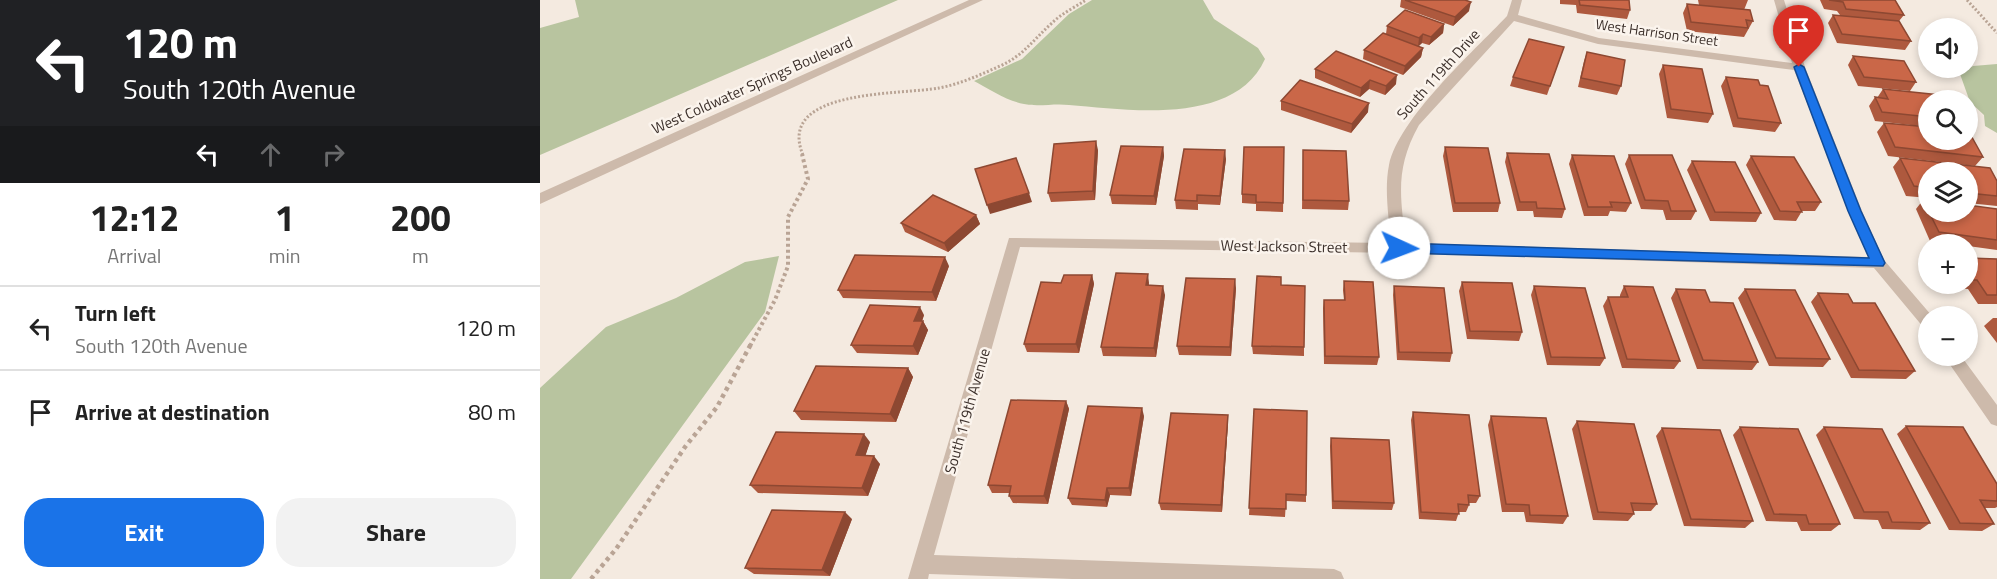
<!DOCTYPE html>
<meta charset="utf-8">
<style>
body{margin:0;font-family:"Titillium Web",sans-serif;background:#f2f2f2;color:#222;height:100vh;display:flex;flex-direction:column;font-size:22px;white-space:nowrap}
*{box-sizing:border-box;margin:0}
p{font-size:20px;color:#767676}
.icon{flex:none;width:33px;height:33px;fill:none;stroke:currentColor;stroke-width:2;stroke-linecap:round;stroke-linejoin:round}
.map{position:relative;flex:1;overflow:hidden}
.drawer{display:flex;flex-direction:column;background:#fff;width:540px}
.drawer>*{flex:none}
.guide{background:#202124;color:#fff;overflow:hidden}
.tools{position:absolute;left:1378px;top:18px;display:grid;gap:12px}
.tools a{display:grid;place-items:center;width:60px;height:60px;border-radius:50%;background:#fff;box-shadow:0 3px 9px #0003;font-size:30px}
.pin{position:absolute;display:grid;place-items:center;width:51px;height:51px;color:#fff;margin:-62px -26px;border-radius:50% 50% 50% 0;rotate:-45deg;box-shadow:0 0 6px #0007}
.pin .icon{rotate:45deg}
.me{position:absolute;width:66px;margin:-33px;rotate:92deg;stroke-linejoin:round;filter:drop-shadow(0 0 4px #0008)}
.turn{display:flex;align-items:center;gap:21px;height:126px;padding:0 24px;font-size:27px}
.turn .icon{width:78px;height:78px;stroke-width:2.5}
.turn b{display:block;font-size:42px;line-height:51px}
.lanes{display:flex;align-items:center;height:57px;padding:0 24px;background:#0003;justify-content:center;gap:30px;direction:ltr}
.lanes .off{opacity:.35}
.eta{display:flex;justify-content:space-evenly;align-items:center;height:102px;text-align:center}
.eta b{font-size:36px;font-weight:700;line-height:42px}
.button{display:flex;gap:12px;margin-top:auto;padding:12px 24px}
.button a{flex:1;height:69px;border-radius:24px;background:#1a73e8;color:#fff;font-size:24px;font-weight:700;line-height:69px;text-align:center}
.button a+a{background:#f2f2f2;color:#222}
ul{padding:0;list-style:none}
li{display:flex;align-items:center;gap:18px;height:84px;padding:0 24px;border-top:2px solid #e0e0e0}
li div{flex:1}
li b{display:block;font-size:22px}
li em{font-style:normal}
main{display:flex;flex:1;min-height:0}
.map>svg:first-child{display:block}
.green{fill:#b8c49f}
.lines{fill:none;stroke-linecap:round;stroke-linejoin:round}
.path-far2{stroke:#b9a495;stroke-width:3;stroke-dasharray:2 2;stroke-linecap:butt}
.path-far1{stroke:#b9a495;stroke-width:4;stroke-dasharray:3 3;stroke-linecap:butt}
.path{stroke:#b9a495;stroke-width:4.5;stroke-dasharray:4 4;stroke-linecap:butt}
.minor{fill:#cdbaab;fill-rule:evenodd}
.wall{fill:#ae593e}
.shaded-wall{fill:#8d4832}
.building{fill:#ca6748;stroke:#8d4832;stroke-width:1.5}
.route{fill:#1a73e8;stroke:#114b97;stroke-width:1.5}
.labels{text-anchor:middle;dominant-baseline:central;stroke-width:5;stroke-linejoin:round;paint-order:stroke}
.far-street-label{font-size:14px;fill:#3b2f2a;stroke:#fbf4ed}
.street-label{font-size:15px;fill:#3b2f2a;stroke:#fbf4ed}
</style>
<main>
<section class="drawer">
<div class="guide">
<div class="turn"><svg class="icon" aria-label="left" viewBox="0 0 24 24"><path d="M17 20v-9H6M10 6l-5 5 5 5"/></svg><div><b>120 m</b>South 120th Avenue</div></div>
<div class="lanes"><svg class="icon" aria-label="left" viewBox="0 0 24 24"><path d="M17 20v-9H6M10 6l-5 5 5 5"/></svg><svg class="icon off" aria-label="ahead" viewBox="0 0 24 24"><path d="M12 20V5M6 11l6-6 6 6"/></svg><svg class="icon off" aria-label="right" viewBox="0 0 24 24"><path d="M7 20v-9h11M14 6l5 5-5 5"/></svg></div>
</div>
<div class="eta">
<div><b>12:12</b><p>Arrival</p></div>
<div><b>1</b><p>min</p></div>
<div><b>200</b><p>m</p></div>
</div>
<ul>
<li><svg class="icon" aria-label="left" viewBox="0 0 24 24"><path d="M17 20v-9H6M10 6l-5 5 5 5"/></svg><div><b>Turn left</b><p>South 120th Avenue</p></div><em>120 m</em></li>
<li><svg class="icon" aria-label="arrive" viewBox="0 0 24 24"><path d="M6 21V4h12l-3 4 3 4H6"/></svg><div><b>Arrive at destination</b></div><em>80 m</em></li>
</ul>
<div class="button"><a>Exit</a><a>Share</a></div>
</section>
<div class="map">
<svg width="1457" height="579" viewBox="0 0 1457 579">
<rect width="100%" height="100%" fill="#f4eae0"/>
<path class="green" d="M35,0h323l-358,155v-127l39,-11z
M552,0h111l11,19 44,29 7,11c-30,67 -136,51 -196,46 -14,-2 -31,2 -45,-1 -17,-3 -35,-15 -50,-23l48,-22 47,-45z
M1457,64v69l-12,-7 -1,-11 -14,-13 -10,-28 13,-8z
M239,256l-14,56 -194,267h-31v-191l66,-61 70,-29 69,-36z"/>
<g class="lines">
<path class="path-far2" d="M1427,0l30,33
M263,155c-28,-67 100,-60 136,-67 21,-4 41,-13 61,-22 23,-10 34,-27 52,-43 9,-9 23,-16 34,-23"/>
<path class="path-far1" d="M210,346l25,-46 13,-34v-49l20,-38 -6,-25"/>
<path class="path" d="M51,579l25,-30 69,-102 32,-40 34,-63"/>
<path class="minor" d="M429,0h14l-443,204v-11z
M972,0h10l-4,15 81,23 193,25 -18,-63h10l21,67 57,144 22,49 48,56h-3v14l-5,-2 -50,-60 -475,-15 -379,-6 -86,308 400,14 7,3 3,7h-272l-143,-5 -1,5h-20l101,-341 382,5c-2,-25 -7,-53 -2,-78 10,-47 84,-113 118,-149zM974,21l84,23 196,26 74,187 -462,-14c-6,-47 -11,-75 13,-118z
M1404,356h17l36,49v21l-6,-2z"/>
</g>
<path class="wall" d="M861,0h64l4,11 -16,15 -53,-19z
M1020,0h69l1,10 -3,9 -50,-6 -1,-8 -16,-1z
M1158,0h50l-4,10 9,11 -9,16 -57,-6 -4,-18 4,-9 12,1z
M1280,0h75l9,15 -5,6 12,20 -6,9 -68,-7 -9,-20 5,-8h7l-3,-4 -13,-2z
M904,24l-1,9 -14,12 -7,-2 -4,3 5,2 -2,9 -18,18 -40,-16 1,-9 22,-16 1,-8z
M1024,47l-17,48 -37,-9 3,-9z
M1047,52l34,34 -4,9 -39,-8 6,-26z
M1313,56l63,26 -6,9 -52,-5 -10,-21z
M1123,65l50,49 -5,9 -41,-5 -8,-44z
M775,69l81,15 -11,11 -16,-6 -9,8 -45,-19z
M1186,77l34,8 21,38 -6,9 -42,-5 -12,-41z
M1343,89l46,11v27l-54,-6 -6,-15 6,-9 2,1z
M741,101l87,11 -17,21 -70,-23z
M1344,123l99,34 -8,9 -87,-10 -11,-24z
M623,147l1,9 -8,49 -44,-1 -2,-9z
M744,147l-1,65 -27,-1v-7l-14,-1v-9z
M905,147l55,56 -2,9h-45l-10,-56z
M558,150l-3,50 -44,2 -3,-9z
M763,150l46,51 -1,9 -46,-1z
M967,153l58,56 -3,9 -28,-1 -1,-6h-16l-12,-49z
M1032,155l59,48 -5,9 -16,-1 -2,5h-24l-15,-52z
M1089,155l67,56 -5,9h-25l-3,-10 -22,-1 -16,-45z
M1211,156l70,46 -6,9h-13l-6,10 -22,-1 -28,-55z
M1360,158l90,10 7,13v25l-29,-3v-31h-39v26l-23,-2 -13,-29z
M686,159l-6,46 -22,-1v6l-22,-1 -1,-9z
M1152,161l69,52 -5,9 -46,-1 -23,-51z
M1383,200l74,9v41l-29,-4v-2h-12l-26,-3 -14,-32z
M436,215l4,9 -32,28 -43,-20 -4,-9z
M1428,258l29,1v45h-19l-10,-15 -15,-1 -3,-4h18z
M409,266l-13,35 -93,-3 -5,-8z
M552,275l2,9 -15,69 -52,-1 -3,-8z
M804,281l35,76 -2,8 -53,-1 -1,-56 1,-8h20l-1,-10z
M922,282l60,50 -3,9 -52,-2 -8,-48z
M609,283v2l16,10 -9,62 -53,-1 -2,-9z
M741,285l23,62v9l-51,-2 -1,-8z
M854,286l58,67 -2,9 -53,-2 -4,-65z
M994,286l71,72 -5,8 -53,-1 -16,-70z
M1084,286l56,75 -6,8 -52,-1 -19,-62 5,-9h12v-2z
M696,288l-5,68 -52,-1 -2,-9z
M1136,289l34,13 48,60 -6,8 -55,-1 -26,-71z
M1205,289l85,70 -7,8 -54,-1 -31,-68z
M1278,293l35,10 62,68 -9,8 -55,-1 -40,-76z
M384,315l-2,6h1l5,9 -10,25 -61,-2 -6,-8z
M1453,318h4v25l-13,-17z
M368,368l5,9 -17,45 -95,-2 -7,-9z
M526,401l3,8 -21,95 -35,-1 -4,-7 1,-3h-18l-4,-8z
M714,409l52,86v7l-20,-1 -1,16 -36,-2z
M873,412l67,84 -4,7h-7v2l-3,7h-7l-3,9 -37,-2 -8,-99z
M688,415v8l-6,89 -61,-2 -2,-7z
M604,416l-13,80 -21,-1 -3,12 -35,-2 -4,-7z
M951,416l77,100 -5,8 -37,-2 -2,-10h-22l-14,-87z
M1037,421l80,83 -6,7h-18l1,3 -6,7 -35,-1 -21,-91z
M1366,426l91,58v23l-2,1h-11l10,16 -12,7 -33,-1 -52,-96z
M1200,427l100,97 -9,7h-30l-4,-9 -31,-1 -33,-86z
M1284,427l106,96 -10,7 -38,-1 -4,-9 -24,-1 -38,-84z
M1122,428l91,93 -8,7 -61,-2 -28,-90z
M791,438l63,65 -2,7 -60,-1 -2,-63z
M330,442l-5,14 15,8 -12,32 -110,-3 -8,-8z
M312,519l-22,57 -76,-2 -9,-6z"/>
<path class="shaded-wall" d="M931,2l-2,9 -16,15 2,-9z
M904,24l-1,9 -14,12 2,-8z
M883,34l-1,9 -4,4 1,-9z
M883,48l-2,9 -18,18 2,-9z
M857,75l-1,9 -11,11 1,-9z
M830,80l-1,9 -9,8 1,-9z
M829,103l-1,9 -17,21 1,-9z
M556,141l2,9 -3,50 -2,-9z
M623,147l1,9 -8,49 -2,-9z
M685,150l1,9 -6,46v-9z
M489,193l3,9 -42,12 -3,-9z
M436,215l4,9 -32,28 -4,-9z
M405,257l4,9 -13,35 -4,-9z
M608,274l1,9 -2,11 -1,-9z
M552,275l2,9 -15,69 -3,-9z
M695,279l1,9 -5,68 -1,-9z
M623,286l2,9 -9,62 -2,-9z
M380,307l4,8 -5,15 -5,-9z
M383,321l5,9 -10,25 -5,-9z
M368,368l5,9 -17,45 -6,-8z
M526,401l3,8 -21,95 -4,-8z
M602,408l2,8 -13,80 -2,-8z
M688,415v8l-6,89 -1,-7z
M324,434l6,8 -7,21 -7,-8z
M334,456l6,8 -12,32 -6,-8z
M567,488l3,7 -3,12 -2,-7z
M305,512l7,7 -22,57 -8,-6z"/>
<path class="building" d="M865,0h60l6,2 -16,15z
M1039,0h50l1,10 -50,-5z
M1289,0h66l9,15 -58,-6 -3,-7z
M1147,4l63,6 3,11 -7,-1 2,8 -57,-6z
M865,10l39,14 -13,13 -8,-3 -4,4 -32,-12z
M1293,15l66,6 12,20 -69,-7z
M843,33l40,15 -18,18 -41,-16z
M989,39l35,8 -14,39 -37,-9z
M796,51l61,24 -11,11 -16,-6 -9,8 -46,-19z
M1047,52l38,8 -4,26 -40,-8z
M1313,56l51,5 12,21 -52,-5z
M1123,65l39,4 11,45 -42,-5z
M1186,77l32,3 2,5 8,1 13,37 -43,-5z
M760,80l69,23 -17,21 -71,-23z
M1343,89l67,7 2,4h-23v17l-47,-5 -7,-15 13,2z
M1344,123l45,4v13h39v-8h1l14,25 -88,-10z
M556,141l-3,50 -45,2 6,-49z
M581,146l42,1 -9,49 -44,-1z
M704,147h40l-1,56 -27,-1v-7l-14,-1z
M905,147l43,1 12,55h-45z
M644,149l41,1 -5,46 -23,-1v6l-22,-1z
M763,150l43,1 3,50 -46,-1z
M967,153l42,1 16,55 -28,-1 -1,-6h-16z
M1032,155l42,1 17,47 -21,-1 2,5h-24z
M1089,155h43l24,56h-25l-3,-10 -23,-1z
M1211,156l43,1 27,45h-24l5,10 -22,-1z
M476,158l13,35 -42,12 -12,-36z
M1360,158l90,10 7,13v15l-29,-3v-21h-39v16l-15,-2z
M1152,161l43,1 26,51 -46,-1z
M393,195l43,20 -32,28 -43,-20z
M1383,200h6v12h39v-7l29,4v31l-58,-8z
M315,255l90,2 -13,35 -94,-2z
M1428,258l29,1v36h-10l-10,-15h-9z
M576,273l32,1 -2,11 17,1 -9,62 -53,-1z
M524,275h28l-16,69h-52l17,-62 20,1z
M717,276l24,1v8l24,1 -1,61 -52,-1z
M646,278l49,1 -5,68 -53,-1z
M804,281l29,1 6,75 -54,-1 -1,-56h21z
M922,282l50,1 10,49 -52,-1z
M854,286l50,2 8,65 -53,-1z
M994,286l51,2 20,70 -54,-1z
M1084,286l29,1 27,74 -53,-2 -19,-62h20z
M1136,289l29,1 5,12 23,1 25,59 -55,-2z
M1205,289l50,1 35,69 -54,-1z
M1278,293l30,1 5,9h22l40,68 -56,-1z
M330,305l50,2 -6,14h9l-10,25 -62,-1z
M276,366l92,2 -18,46 -96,-3z
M471,400l55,1 -22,95h-35l2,-10 -23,-1z
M548,406l54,2 -13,80h-22l-2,12 -37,-2z
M714,409l53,2 -1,84 -20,-1v15l-37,-1z
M873,412l56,3 11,81 -12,-1 1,10 -11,-1 1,10 -38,-2z
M631,413l57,2 -7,90 -62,-2z
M951,416l55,2 22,98 -38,-1 -1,-10 -23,-1z
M1037,421l57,3 23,80 -26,-1 3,11 -36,-2z
M1366,426l57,1 34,57v17l-17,-1 14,24 -34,-1z
M1200,427l58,2 42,95h-31l-3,-9 -32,-1z
M1284,427l58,2 48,94 -38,-1 -4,-10h-24z
M1122,428l58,2 33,91 -62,-2z
M236,432l88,2 -8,21 18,1 -12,32 -112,-3z
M791,438l58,2 5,63 -61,-2z
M232,510l73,2 -23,58 -77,-2z"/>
<path class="route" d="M1259,64l5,3 57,144 24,52 -2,3 -484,-13 -6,-5 6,-5 470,15 -21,-47 -54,-144z"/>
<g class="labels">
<g class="far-street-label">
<text transform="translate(1117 32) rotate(8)">West Harrison Street</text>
</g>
<g class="street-label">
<text transform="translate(898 74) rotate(-48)">South 119th Drive</text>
<text transform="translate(212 85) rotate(-24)">West Coldwater Springs Boulevard</text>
<text transform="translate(744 246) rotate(1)">West Jackson Street</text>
<text transform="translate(427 411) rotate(-74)">South 119th Avenue</text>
</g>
</g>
</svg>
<div class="tools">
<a><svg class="icon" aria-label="sound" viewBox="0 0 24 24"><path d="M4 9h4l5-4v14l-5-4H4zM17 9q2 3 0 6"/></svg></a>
<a><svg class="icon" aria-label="search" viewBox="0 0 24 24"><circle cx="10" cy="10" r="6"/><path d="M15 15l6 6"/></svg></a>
<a><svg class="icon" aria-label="layers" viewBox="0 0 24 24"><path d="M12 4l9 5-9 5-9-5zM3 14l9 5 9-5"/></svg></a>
<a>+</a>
<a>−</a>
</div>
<div class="pin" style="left:1259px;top:67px;background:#d93025"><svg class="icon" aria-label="arrive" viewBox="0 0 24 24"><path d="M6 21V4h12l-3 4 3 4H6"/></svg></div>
<svg class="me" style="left:859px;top:248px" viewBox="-20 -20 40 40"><circle r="19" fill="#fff"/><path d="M0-13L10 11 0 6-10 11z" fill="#1a73e8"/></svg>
</div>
</main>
